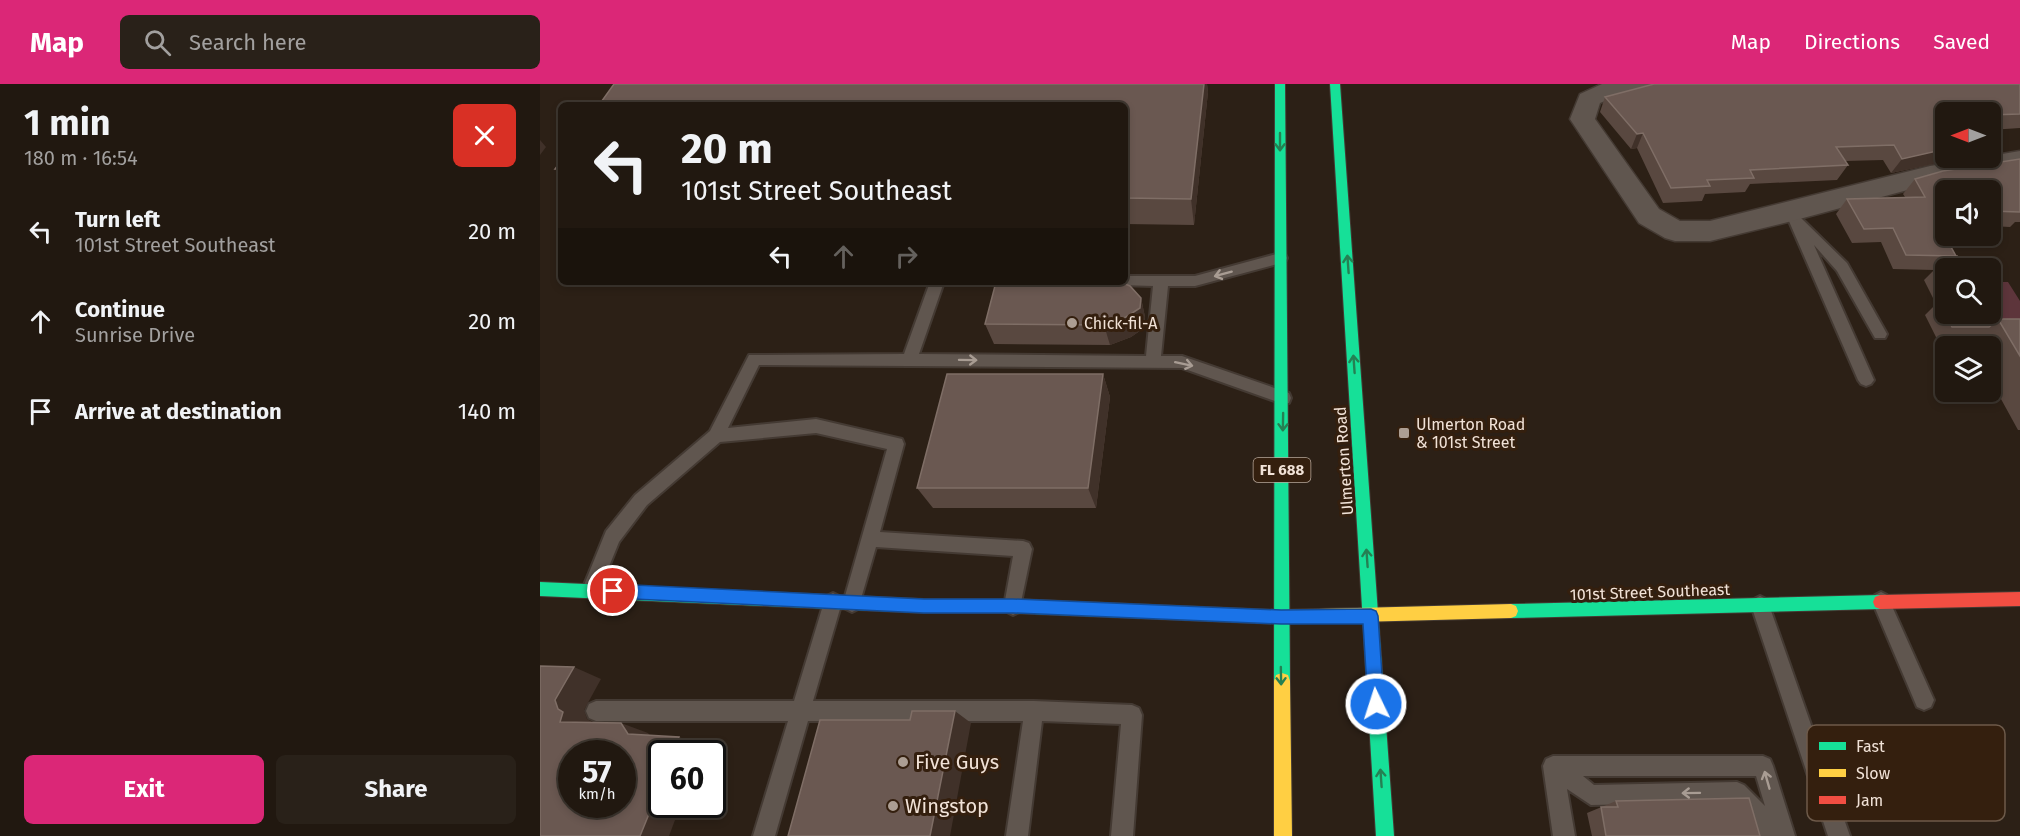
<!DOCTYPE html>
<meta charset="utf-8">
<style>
body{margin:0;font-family:"Fira Sans",sans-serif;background:#292119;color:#f1f3f6;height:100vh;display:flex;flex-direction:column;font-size:22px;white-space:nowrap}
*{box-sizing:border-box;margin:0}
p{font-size:20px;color:#a2a09f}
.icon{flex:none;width:33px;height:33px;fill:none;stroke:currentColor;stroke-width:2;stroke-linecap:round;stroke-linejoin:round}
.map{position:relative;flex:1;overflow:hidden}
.panel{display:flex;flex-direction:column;background:#211810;width:540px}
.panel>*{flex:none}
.hud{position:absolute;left:18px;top:18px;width:570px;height:183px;border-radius:9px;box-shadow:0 3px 9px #0003,0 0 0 2px #3e3730;background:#211810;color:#f1f3f6;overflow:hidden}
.needle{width:39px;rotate:270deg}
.tools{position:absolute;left:1395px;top:18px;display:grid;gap:12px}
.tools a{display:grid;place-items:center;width:66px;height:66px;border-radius:9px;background:#211810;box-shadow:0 3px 9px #0003,0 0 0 2px #3e3730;font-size:30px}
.speed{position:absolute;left:18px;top:656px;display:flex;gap:12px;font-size:30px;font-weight:700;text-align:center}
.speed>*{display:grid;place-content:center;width:78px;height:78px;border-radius:50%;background:#211810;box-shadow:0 3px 9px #0003,0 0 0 2px #3e3730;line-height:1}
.speed small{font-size:15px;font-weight:400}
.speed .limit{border:3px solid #111;border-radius:9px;background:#fff;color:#111}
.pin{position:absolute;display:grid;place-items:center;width:51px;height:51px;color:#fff;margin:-26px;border:3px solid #fff;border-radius:50%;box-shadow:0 2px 6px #0007}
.me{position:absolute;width:66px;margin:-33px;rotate:356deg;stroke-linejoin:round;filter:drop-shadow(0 0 4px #0008)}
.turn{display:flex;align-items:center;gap:21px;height:126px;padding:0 24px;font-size:27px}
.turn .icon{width:78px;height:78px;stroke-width:2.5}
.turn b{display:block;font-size:42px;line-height:51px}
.lanes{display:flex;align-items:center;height:57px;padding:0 24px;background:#0003;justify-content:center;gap:30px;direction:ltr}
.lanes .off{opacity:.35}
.round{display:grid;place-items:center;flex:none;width:63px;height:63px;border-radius:9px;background:#292119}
.summary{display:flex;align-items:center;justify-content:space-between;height:102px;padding:0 24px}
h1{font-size:36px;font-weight:700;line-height:45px}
.button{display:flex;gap:12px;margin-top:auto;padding:12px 24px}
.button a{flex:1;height:69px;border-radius:9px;background:#db2777;color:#fff;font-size:24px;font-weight:700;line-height:69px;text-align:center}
.button a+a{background:#292119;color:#f1f3f6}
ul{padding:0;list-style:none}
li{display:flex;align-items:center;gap:18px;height:90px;padding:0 24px}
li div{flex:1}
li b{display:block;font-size:22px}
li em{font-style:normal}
header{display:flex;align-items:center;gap:36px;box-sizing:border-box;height:84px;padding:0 30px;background:#db2777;color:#fff}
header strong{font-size:28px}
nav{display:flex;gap:33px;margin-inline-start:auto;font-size:21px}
.search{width:420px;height:54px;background:#292119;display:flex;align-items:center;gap:15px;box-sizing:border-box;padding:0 21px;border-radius:9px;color:#a2a09f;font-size:22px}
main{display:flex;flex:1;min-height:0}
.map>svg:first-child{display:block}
.green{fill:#5d353b}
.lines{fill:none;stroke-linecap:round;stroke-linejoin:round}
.lane-casing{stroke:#443a33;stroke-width:4}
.street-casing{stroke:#443a33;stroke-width:3}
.fast-casing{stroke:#443a33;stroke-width:2}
.slow-casing{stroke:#443a33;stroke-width:2}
.jam-casing{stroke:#443a33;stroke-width:2}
.lane{fill:#60564f;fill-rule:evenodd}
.street{fill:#60564f;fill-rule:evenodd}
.fast{fill:#16e098;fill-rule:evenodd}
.slow{fill:#ffcf43;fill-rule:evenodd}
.jam{fill:#f24e42;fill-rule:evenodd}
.wall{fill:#594840}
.shaded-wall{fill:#403129}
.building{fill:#6a5851;stroke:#7f6e66;stroke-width:1.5;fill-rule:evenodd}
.oneway{stroke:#258053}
.oneway2{stroke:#a89c93}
.route{fill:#1a73e8;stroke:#114b97;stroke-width:1.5}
.poi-dot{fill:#ac9e93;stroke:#341f0e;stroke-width:2}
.labels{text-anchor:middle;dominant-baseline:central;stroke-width:6;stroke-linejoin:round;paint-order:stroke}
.shield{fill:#341f0e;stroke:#b8a89b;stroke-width:1.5}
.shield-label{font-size:15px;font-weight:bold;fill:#f1e2d7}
.poi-label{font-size:16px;fill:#f1e2d7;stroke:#341f0e;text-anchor:start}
.street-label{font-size:16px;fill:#f1e2d7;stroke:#341f0e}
.near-poi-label{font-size:20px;fill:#f1e2d7;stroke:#341f0e;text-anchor:start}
.key{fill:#341f0e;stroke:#6d5a4a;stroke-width:1.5}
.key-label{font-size:16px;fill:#f1e2d7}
</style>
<header>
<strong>Map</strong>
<div class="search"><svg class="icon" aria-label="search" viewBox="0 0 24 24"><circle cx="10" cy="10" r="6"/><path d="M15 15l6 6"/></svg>Search here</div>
<nav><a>Map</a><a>Directions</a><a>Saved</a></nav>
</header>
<main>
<section class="panel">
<div class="summary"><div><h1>1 min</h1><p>180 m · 16:54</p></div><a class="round" style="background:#d93025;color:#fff"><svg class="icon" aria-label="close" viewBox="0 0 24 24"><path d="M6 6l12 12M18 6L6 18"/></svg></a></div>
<ul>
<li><svg class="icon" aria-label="left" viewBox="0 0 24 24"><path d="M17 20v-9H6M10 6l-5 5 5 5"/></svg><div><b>Turn left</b><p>101st Street Southeast</p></div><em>20 m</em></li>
<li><svg class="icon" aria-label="ahead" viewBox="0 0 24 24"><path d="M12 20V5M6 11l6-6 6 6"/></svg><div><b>Continue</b><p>Sunrise Drive</p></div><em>20 m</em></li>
<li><svg class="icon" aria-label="arrive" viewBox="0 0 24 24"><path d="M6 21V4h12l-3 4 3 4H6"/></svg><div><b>Arrive at destination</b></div><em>140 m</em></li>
</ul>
<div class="button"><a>Exit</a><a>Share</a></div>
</section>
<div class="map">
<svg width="1480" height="752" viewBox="0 0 1480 752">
<rect width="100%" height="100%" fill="#2c2016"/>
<path class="green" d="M1451,198h17l12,19v18h-48l-3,-5h21z"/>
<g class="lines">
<defs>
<path id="lane" d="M310,0h67l-6,4h-55z
M1252,123l5,2 4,9 46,45 40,71 -2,4h-10l-38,-67 -23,-26 60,135 -3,4 -5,2 -5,-2 -3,-4 -73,-168z
M740,169l5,1 2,4 -2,4 -90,24h-27l-7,70h21l107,37 2,5 -2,5 -6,1 -101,-36 -423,-3 -31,63 88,-9 86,20 2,5 -24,88 143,9 6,2 3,6 -13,63 -6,3 -6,-3 -3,-6 9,-50 -137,-9 -18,62 -6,3 -6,-3 -3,-6 44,-154 -71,-16 -96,9 -73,63 -28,37 -22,54 -6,2 -6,-2 -3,-6 24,-59 29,-36 75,-64 39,-76 155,-1 26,-72h14l-25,72 227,2 7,-70 -33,-1 -2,-3h7v-6h70z
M1341,508l6,3 47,105 -3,7 -7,3 -7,-3 -45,-106 3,-6z
M293,509l6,3 3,6 -29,99h221l98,4 7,3 3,7 -9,121h-22l10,-112 -79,-3 -14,115h-22l17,-115h-215l-33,115h-22l35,-115h-192l-7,-3 -3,-7 3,-7 7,-3h198l30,-99 3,-6z
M1220,512l6,3 3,6 81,231h-22l-77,-231 3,-6z
M1013,672h210l7,3 3,7 22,70h-38l-3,-11 -21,-23 -142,3 -24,-16 8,47h-22l-10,-70 3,-7zM1043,692h173l9,30 -21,-21 -7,-3 -143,3z"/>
<path id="street" d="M1062,0h55l-4,5 -36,7 -17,7 -5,16 64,90 21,12h30l220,-55 90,-15v18l-90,15 -138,37 -82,20h-35l-10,-3 -26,-15 -69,-104 10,-25z"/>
<path id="fast" d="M735,0h10l5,597 -2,6 -6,2 -6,-2 -2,-6z
M790,0h10l54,752h-18z
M0,498l384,17h89l144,6 5,2 3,5 -3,5 -5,2 -144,-6h-89l-384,-17z
M1340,511l5,2 2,5 -2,5 -5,2 -369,9 -5,-2 -2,-5 2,-5 5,-2z"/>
<path id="slow" d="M971,520l5,2 2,5 -2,5 -5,2 -231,6 -123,-5 -5,-2 -3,-5 3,-5 5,-2 123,5z
M742,589l6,2 2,6 2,155h-18v-155l2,-6z"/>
<path id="jam" d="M1480,508v14l-140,3 -5,-2 -2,-5 2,-5 5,-2z"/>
</defs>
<use href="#lane" class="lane-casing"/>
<use href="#street" class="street-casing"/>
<use href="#fast" class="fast-casing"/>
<use href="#slow" class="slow-casing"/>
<use href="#jam" class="jam-casing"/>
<use href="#lane" class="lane"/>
<use href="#street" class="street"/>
<use href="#fast" class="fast"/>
<use href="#slow" class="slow"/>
<use href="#jam" class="jam"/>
</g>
<path class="wall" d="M343,0h324l1,8 -14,133 -69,-1v-119z
M1480,0v44l-30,2v-18h-44v45l-4,5 -51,11 -8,-13 -38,1 3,4 -11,15 -87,4 -5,8 -40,2 -3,7 -39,2 -26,-55 -6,1 -31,-37 5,-15z
M1480,75v63h-5l-5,5 -20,-1v-36h-44v46h26l-3,3h-22l9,17 -10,12v46l48,9 4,-4h22v111h-2l-28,-51v-33h-17l-2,-3 3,-2h-36l-13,-26 11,-11 -12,-24 10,-10 -41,-1 -12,-27 -29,1 -16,-29 11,-15 58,-2 -2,-3 12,-15z
M21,77v14l-6,-6z
M601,214l4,19 -1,11 -13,9 -21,8 -116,-1 -9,-20z
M563,290l7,23 -14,111h-163l-16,-20z
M1076,717l144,35h-168l-5,-23z"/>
<path class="shaded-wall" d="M664,0h3l1,8 -14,133 -3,-26z
M1103,49l-6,15 -6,1 6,-15z
M0,56l6,7 -6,8z
M1406,65v8l-4,5 -51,11 11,-14z
M601,214l4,19 -1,11 -13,9 -21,8 -6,-20z
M563,290l7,23 -14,111 -8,-20z
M34,583l27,12 -17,31 3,9 5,3 -3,10 -29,-10 -2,-13 -3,-9z
M415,627l16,12 -21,113h-20z
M81,639l27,10 7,9 -27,-8z
M139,653l25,9 -3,7h-28z
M122,698v22h19l-12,32h-29z"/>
<path class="building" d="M74,0h590l-13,115 -66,-1v-93h-526z
M1114,0h366v30l-30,1v-3h-44v37l-44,10 -8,-14 -58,2 12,18 -98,5 4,8 -47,2 3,6 -39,2 -28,-55 -6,1 -32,-37z
M1480,75v53l-30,-1v-21h-44v35h-7l17,31 -50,-1 -13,-27 -29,1 -17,-30 78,-2 -10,-18 28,-8z
M21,77v8h-6z
M1417,172l7,12h-18v13l-9,-15z
M456,198h124l10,4 11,12 -1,10 -14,9 -22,8 -119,-1z
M1399,218h7v12h43l5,9 -5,4h-37z
M1458,235h22v37z
M407,290h156l-15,114h-171z
M0,582l34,1 -19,33 3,9 5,3 -3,10 61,1 7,11 51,3 -6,16h-11v29l-22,54h-100zM32,669h50v51h-50z
M372,627h43l-25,125h-142l32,-116h90z
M1209,714l11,38h-154l-5,-29h17l-2,-6z"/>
<defs><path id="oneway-shaft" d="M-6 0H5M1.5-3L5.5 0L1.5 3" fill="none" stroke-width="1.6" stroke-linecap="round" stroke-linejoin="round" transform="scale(1.5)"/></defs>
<g class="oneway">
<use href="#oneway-shaft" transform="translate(740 58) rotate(90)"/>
<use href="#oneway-shaft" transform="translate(808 180) rotate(-94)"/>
<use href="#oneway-shaft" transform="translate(814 280) rotate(-94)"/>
<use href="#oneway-shaft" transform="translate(743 338) rotate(91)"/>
<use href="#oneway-shaft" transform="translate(827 474) rotate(-94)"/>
<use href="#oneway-shaft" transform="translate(741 592) rotate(89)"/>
<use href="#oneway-shaft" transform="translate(841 694) rotate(-94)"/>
</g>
<g class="oneway2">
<use href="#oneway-shaft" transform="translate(683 190) rotate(165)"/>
<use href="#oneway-shaft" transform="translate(428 276) rotate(1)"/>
<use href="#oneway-shaft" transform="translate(644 280) rotate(12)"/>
<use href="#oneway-shaft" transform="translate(1227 696) rotate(-106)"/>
<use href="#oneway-shaft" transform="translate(1151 709) rotate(179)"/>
</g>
<path class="route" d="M73,500l311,15h89l268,11 90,-1 5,2 2,5 6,88 -2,6 -6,2 -5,-2 -3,-6 -5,-80h-82l-268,-11h-89l-311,-15 -6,-2 -2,-5 2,-5z"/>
<g class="poi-dot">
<circle cx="532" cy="239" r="6"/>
<rect x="858" y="343" width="12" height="12" rx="3"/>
<circle cx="363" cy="678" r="6"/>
<circle cx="353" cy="722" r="6"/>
</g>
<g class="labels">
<rect class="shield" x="713.5" y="374" width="57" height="24" rx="4.5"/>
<g class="shield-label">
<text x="742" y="386">FL 688</text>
</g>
<g class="poi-label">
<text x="544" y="239">Chick-fil-A</text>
<text x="876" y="340">Ulmerton Road<tspan x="876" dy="18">&amp; 101st Street</tspan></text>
</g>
<g class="street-label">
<text transform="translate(804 377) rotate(-94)">Ulmerton Road</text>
<text transform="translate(1110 508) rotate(-2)">101st Street Southeast</text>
</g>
<g class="near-poi-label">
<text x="375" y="678">Five Guys</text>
<text x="365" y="722">Wingstop</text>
</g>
</g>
<rect x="1267" y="641" width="198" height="96" rx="9" class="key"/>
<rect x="1279" y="658" width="27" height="8" fill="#16e098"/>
<rect x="1279" y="685" width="27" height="8" fill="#ffcf43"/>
<rect x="1279" y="712" width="27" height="8" fill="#f24e42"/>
<g class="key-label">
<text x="1316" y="668">Fast</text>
<text x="1316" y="695">Slow</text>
<text x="1316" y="722">Jam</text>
</g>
</svg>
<div class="tools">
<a><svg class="needle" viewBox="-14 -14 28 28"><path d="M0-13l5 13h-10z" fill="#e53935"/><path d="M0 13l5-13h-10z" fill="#a2a09f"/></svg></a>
<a><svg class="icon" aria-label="sound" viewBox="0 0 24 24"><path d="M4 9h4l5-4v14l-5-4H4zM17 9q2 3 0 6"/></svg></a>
<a><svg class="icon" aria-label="search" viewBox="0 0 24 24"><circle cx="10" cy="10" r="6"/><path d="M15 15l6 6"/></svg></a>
<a><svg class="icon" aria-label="layers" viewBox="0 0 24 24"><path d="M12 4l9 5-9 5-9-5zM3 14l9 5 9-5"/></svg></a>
</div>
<div class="speed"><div>57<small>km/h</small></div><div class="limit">60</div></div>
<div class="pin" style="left:73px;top:507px;background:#d93025"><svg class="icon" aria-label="arrive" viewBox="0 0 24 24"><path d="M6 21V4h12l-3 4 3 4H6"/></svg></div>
<svg class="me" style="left:836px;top:620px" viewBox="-20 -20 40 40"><circle r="17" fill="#1a73e8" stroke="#fff" stroke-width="3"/><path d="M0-11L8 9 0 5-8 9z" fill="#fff"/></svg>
<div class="hud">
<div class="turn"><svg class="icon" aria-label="left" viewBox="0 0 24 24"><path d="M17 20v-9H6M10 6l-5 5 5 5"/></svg><div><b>20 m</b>101st Street Southeast</div></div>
<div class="lanes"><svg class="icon" aria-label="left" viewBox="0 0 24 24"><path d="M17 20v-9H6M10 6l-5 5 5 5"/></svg><svg class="icon off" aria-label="ahead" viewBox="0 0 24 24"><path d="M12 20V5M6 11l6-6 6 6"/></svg><svg class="icon off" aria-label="right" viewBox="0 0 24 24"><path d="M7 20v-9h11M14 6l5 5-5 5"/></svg></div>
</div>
</div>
</main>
